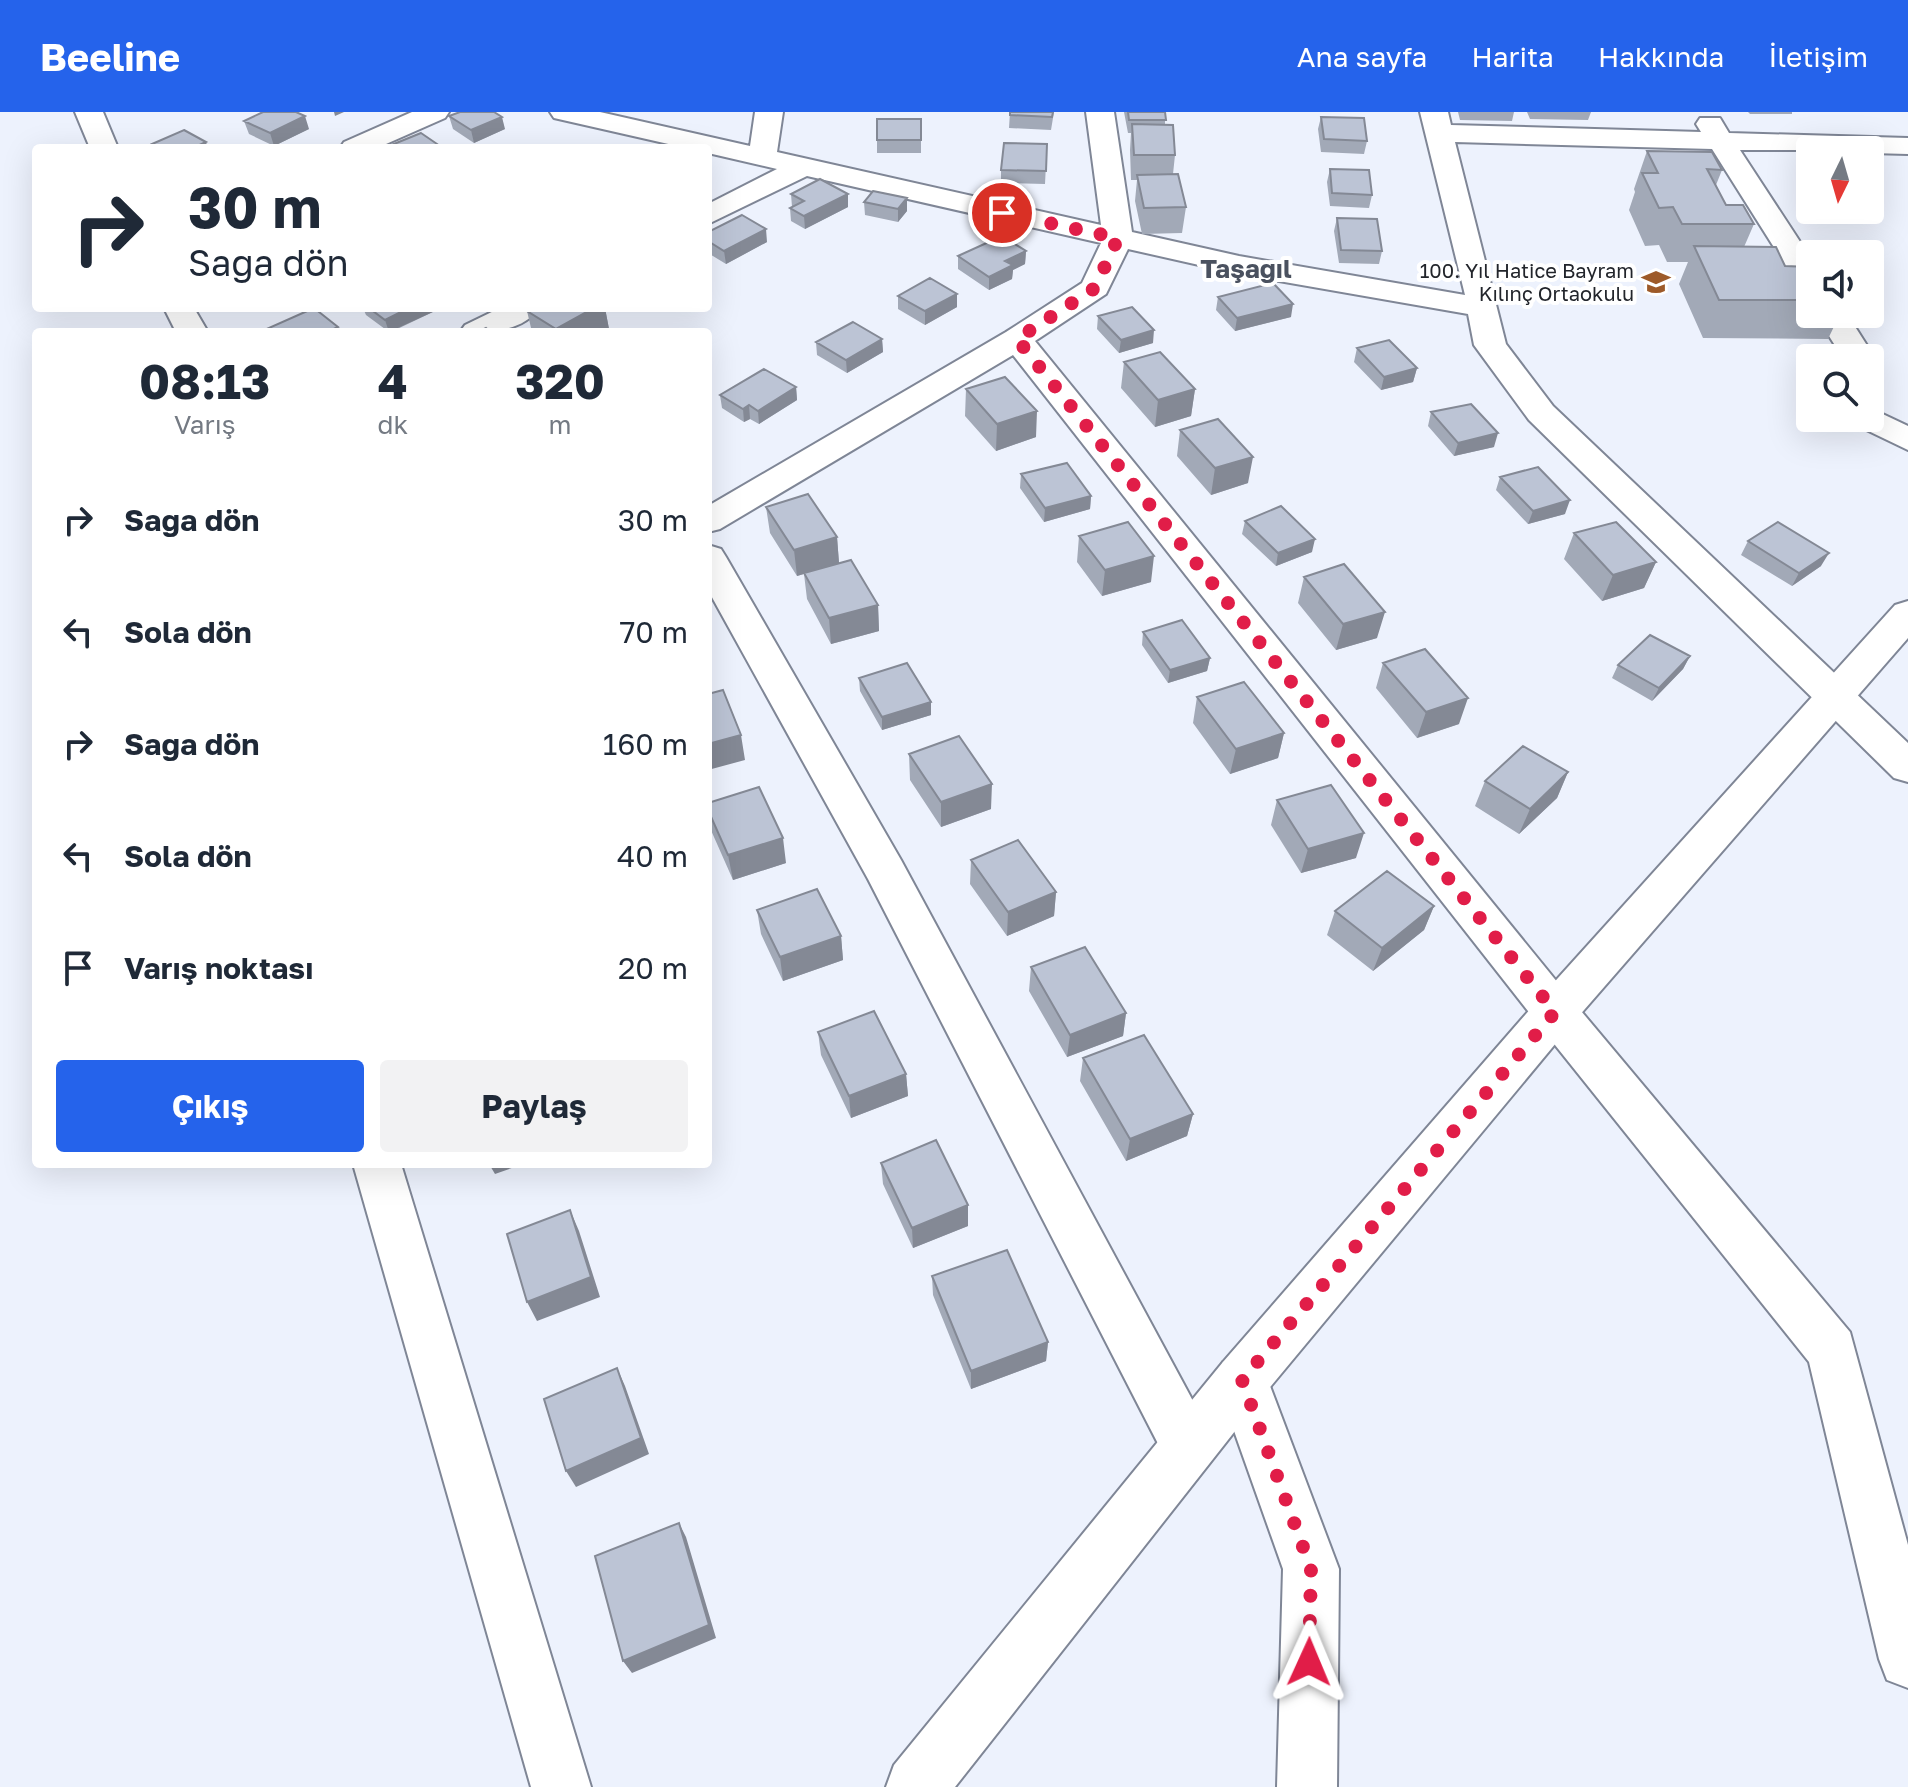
<!DOCTYPE html>
<html lang="tr">
<meta charset="utf-8">
<style>
body{margin:0;font-family:"Golos Text",sans-serif;background:#f2f2f3;color:#1f2937;height:100vh;display:flex;flex-direction:column;font-size:30px;white-space:nowrap}
*{box-sizing:border-box;margin:0}
p{font-size:26px;color:#747a83}
.icon{flex:none;width:44px;height:44px;fill:none;stroke:currentColor;stroke-width:2;stroke-linecap:round;stroke-linejoin:round}
.map{position:relative;flex:1;overflow:hidden}
.panel{position:absolute;left:32px;top:216px;width:680px;height:840px;display:flex;flex-direction:column;background:#fff;border-radius:8px;box-shadow:0 8px 32px #0002}
.panel>*{flex:none}
.banner{position:absolute;left:32px;top:32px;width:680px;height:168px;border-radius:8px;box-shadow:0 8px 32px #0002;background:#fff;color:#1f2937;overflow:hidden}
.needle{width:52px;rotate:185deg}
.controls{position:absolute;left:1796px;top:24px;display:grid;gap:16px}
.controls a{display:grid;place-items:center;width:88px;height:88px;border-radius:8px;background:#fff;box-shadow:0 8px 32px #0002;font-size:40px}
.pin{position:absolute;display:grid;place-items:center;width:68px;height:68px;color:#fff;margin:-34px;border:4px solid #fff;border-radius:50%;box-shadow:0 2px 8px #0007}
.me{position:absolute;width:88px;margin:-44px;rotate:1deg;stroke-linejoin:round;filter:drop-shadow(0 0 6px #0008)}
.turn{display:flex;align-items:center;gap:28px;height:168px;padding:0 24px;font-size:36px}
.turn .icon{width:104px;height:104px;stroke-width:2.5}
.turn b{display:block;font-size:56px;line-height:68px}
.eta{display:flex;justify-content:space-evenly;align-items:center;height:136px;text-align:center}
.eta b{font-size:48px;font-weight:700;line-height:56px}
.primary-button{display:flex;gap:16px;margin-top:auto;padding:16px 24px}
.primary-button a{flex:1;height:92px;border-radius:8px;background:#2563eb;color:#fff;font-size:32px;font-weight:700;line-height:92px;text-align:center}
.primary-button a+a{background:#f2f2f3;color:#1f2937}
ul{padding:0;list-style:none}
li{display:flex;align-items:center;gap:24px;height:112px;padding:0 24px}
li div{flex:1}
li b{display:block;font-size:30px}
li em{font-style:normal}
header{display:flex;align-items:center;gap:48px;box-sizing:border-box;height:112px;padding:0 40px;background:#2563eb;color:#fff}
header strong{font-size:38px}
nav{display:flex;gap:44px;margin-inline-start:auto;font-size:28px}
.map>svg:first-child{display:block}
.lines{fill:none;stroke-linecap:round;stroke-linejoin:round}
.minor-casing{stroke:#7f8696;stroke-width:4}
.tertiary-casing{stroke:#7f8696;stroke-width:4}
.minor{fill:#fff;fill-rule:evenodd}
.tertiary{fill:#fff;fill-rule:evenodd}
.wall{fill:#a2a9b7}
.shaded-wall{fill:#848995}
.building{fill:#bcc4d5;stroke:#848995;stroke-width:2}
.route{stroke:#e11d48;stroke-width:14;stroke-dasharray:0 25.2}
.labels{text-anchor:middle;dominant-baseline:central;stroke-width:8;stroke-linejoin:round;paint-order:stroke}
.far-poi-label{font-size:20px;fill:#22252b;stroke:#fff;text-anchor:end}
.far-district-label{font-size:26px;font-weight:bold;fill:#4a515f;stroke:#fff}
</style>
<header>
<strong>Beeline</strong>
<nav><a>Ana sayfa</a><a>Harita</a><a>Hakkında</a><a>İletişim</a></nav>
</header>
<div class="map">
<svg width="1908" height="1675" viewBox="0 0 1908 1675">
<rect width="100%" height="100%" fill="#edf2fd"/>
<g class="lines">
<defs>
<path id="minor" d="M75,0h28l15,36h-28z
M412,0h37l-4,6 -68,30h-37l4,-6z
M550,0h50l150,34 5,-34h28l-6,40 324,73 -15,-113h28l18,120 107,24 226,39 -45,-183h28l3,13 250,7 -5,-8 4,-6h20l9,15 179,5v16l-38,-1v-3h-130l70,107v33l-11,-3 -87,-138 -257,-7 51,202 47,62 355,337v39l-14,-4 -365,-358 -55,-75 -6,-31 -229,-40 -111,-25 -22,45 -71,47 536,658 279,333 58,213v143l-21,-8 -8,-21 -70,-297 -270,-337 -526,-670 -293,174 -12,3v-26l298,-174 76,-49 19,-40 -294,-67 -99,48v-20l69,-35 -69,-16v-5h-22l-132,-30z
M164,196h30l14,24h-32z
M500,196h39c-17,25 -52,24 -79,24l5,-7z
M1815,202h32l28,44 -5,7v-7h-27z
M1870,296l38,18v24l-52,-25 -5,-7h19z
M708,433l13,4 5,8 175,303 306,567 8,19 -8,19 -19,8 -19,-8 -301,-586 -160,-289z
M353,1052h48l190,623h-60z
M1242,1242l19,8 78,207 -2,218h-60l6,-218 -67,-189 7,-18z"/>
<path id="tertiary" d="M1908,489v37l-337,387 -310,373 -306,389h-69l8,-22 329,-403 316,-363 356,-394z"/>
</defs>
<use href="#minor" class="minor-casing"/>
<use href="#tertiary" class="tertiary-casing"/>
<use href="#minor" class="minor"/>
<use href="#tertiary" class="tertiary"/>
</g>
<path class="wall" d="M1010,0h44l-3,18 -42,-2z
M1124,0h41v13l10,30 -2,19 13,33 -4,26 -40,1 -7,-33 2,-21h-6l-1,-30 1,-17h-3z
M1458,0h56l-2,9 -52,-1z
M1527,0h64l-3,8 -58,-1z
M1748,0h44v2h-42z
M449,4l56,13 -31,14 -21,-14z
M1321,5l46,24 -3,13 -43,-2 -3,-23z
M921,7v34h-44v-13z
M244,9l65,8 -35,17 -25,-12z
M1047,32l-2,40 -44,-1v-13z
M1647,39l75,19 -6,15 10,20 28,19 -10,23 41,19 25,1v47h30l-12,25 -125,-1 -24,-54 9,-22h-21l-8,-17 -14,1 -16,-36 6,-18 -1,-3z
M1330,57l42,26 -3,13 -39,-2 -3,-24z
M791,82h57v13l-43,22 -14,-8 -1,-13 2,-1z
M864,90l43,9 -9,11 -33,-7z
M1337,106l45,33 -3,13 -40,-1 -5,-32z
M708,120l59,10 -41,22 -18,-11z
M1026,139l-1,13 -12,6 -1,9 -23,11 -31,-21v-13z
M957,182v13l-32,18 -27,-16v-13z
M1218,185l73,20 -56,14 -19,-21z
M363,196h71l1,3 -44,21h-2l-23,-17z
M532,196h73l4,21 -6,3h-71l-5,-21z
M1098,204l55,27 -34,10 -22,-24z
M882,227l1,13 -36,21 -30,-18 -1,-13z
M1357,236l60,20 -4,14 -32,8 -27,-28z
M1124,250l71,27 -4,27 -36,11 -34,-39z
M796,275l1,13 -38,24 -9,-5 -6,3 -22,-14 -2,-13z
M966,277l70,48 -40,14 -31,-35z
M1431,300l63,35 -40,9 -26,-30z
M1180,318l68,53 -37,12 -34,-39z
M1021,362l70,22 -1,13 -46,13 -24,-34z
M1500,365l65,37 -37,10 -32,-34z
M766,395l71,30 2,26 39,42 1,26 -48,13 -24,-45 -3,-25 -7,2 -27,-43z
M1245,409l67,31 -36,14 -34,-32z
M1574,421l82,29 -12,26 -42,13 -38,-42z
M1079,424l72,46 -49,14 -25,-34z
M1748,429l73,25 -29,20 -51,-31z
M1304,465l73,61 -41,12 -38,-47z
M1143,520l67,26 -3,13 -39,12 -26,-38z
M1690,544l-7,13 -31,32 -40,-23 6,-13z
M1383,551l76,61 -42,14 -41,-50z
M859,566l72,24v13l-49,15 -22,-39z
M1197,585l87,36 -6,25 -48,16 -37,-51z
M909,642l82,55 -50,18 -31,-47z
M1568,660l-11,26 -38,36 -44,-28 10,-25z
M1277,688l79,58 -55,15 -30,-48z
M708,691l78,60 -53,17 -23,-52 -2,-8z
M971,748l85,32 -2,24 -47,20 -37,-52z
M1434,794l-10,24 -51,41 -46,-36 8,-24z
M757,798l84,26 2,24 -60,21 -22,-47z
M1031,855l95,46 -3,23 -56,21 -38,-66z
M818,920l88,42 2,22 -57,22 -30,-63z
M1083,946l110,56 -6,22 -61,25 -46,-80z
M881,1051l87,63 -55,22 -30,-64z
M932,1164l116,66 -2,19 -75,28 -38,-94z"/>
<path class="shaded-wall" d="M334,0h10l-9,4z
M305,4l4,13 -35,17 -4,-13z
M502,5l3,12 -31,14 -3,-13z
M206,30l2,6h-15z
M848,82v13l-43,22 -1,-13z
M907,86v13l-9,11v-13z
M766,117l1,13 -41,22 -2,-13z
M1026,139l-1,13 -12,6 -1,9 -23,11v-13l16,-16z
M957,182v13l-32,18v-14z
M1293,192l-2,13 -56,14 2,-13z
M409,196h25l1,3 -46,21 -4,-12z
M594,196h11l4,21 -6,3h-46l-1,-3z
M338,215l2,5h-13z
M1154,218l-1,13 -34,10 2,-13z
M882,227l1,13 -36,21 -1,-13z
M1417,256l-4,14 -32,8 3,-13z
M796,275l1,13 -38,24 -1,-13z
M1195,277l-4,27 -36,11 3,-27z
M749,293l1,14 -6,3 -1,-13z
M1037,299l-1,26 -40,14 1,-27z
M1498,321l-4,14 -40,9 4,-13z
M1253,345l-5,26 -37,12 4,-27z
M1091,384l-1,13 -46,13 1,-14z
M1570,388l-5,14 -37,10 5,-13z
M837,425l2,26 -42,13 -3,-26z
M1315,427l-3,13 -36,14 2,-13z
M1829,441l-8,13 -29,20 7,-13z
M1154,444l-3,26 -49,14 3,-26z
M1656,450l-12,26 -42,13 11,-26z
M878,493l1,26 -48,13 -2,-26z
M1385,500l-8,26 -41,12 7,-26z
M1690,544l-7,13 -31,32 7,-13z
M1210,546l-3,13 -39,12 2,-13z
M1468,586l-9,26 -42,14 9,-26z
M931,590v13l-49,15v-13z
M1284,621l-6,25 -48,16 6,-25z
M741,623l4,25 -37,10v-26z
M1568,660l-11,26 -38,36 11,-25z
M992,672l-1,25 -50,18v-25z
M1364,721l-8,25 -55,15 7,-24z
M783,726l3,25 -53,17 -5,-25z
M1056,780l-2,24 -47,20 1,-24z
M1434,794l-10,24 -51,41 9,-23z
M841,824l2,24 -60,21 -3,-24z
M1126,901l-3,23 -56,21 3,-22z
M906,962l2,22 -57,22 -2,-22z
M1193,1002l-6,22 -61,25 4,-22z
M489,1052h34l-28,10z
M968,1093v21l-55,22 -1,-20z
M570,1098l9,21 21,66 -63,24 -10,-19z
M1048,1230l-2,19 -75,28v-18z
M617,1256l8,18 24,68 -73,33 -10,-16z
M679,1411l7,14 30,101 -84,35 -9,-12z"/>
<path class="building" d="M263,0h33l9,4 -35,17 -26,-12z
M460,0h34l8,5 -31,13 -22,-14z
M1010,0h43l-1,5 -42,-2z
M1128,0h37l1,8h-37z
M1321,5l43,1 3,23 -43,-2z
M877,7h44v21h-44z
M1132,12l41,1 2,30h-41z
M184,18l22,12 -13,6h-35l-6,-4z
M421,21l19,13 -4,2h-52z
M1004,31l43,1 -1,27 -45,-1z
M1647,39l65,1 10,18 -15,-1 19,36h17l11,19h-72l-9,-17 -14,1 -17,-35h16z
M1330,57l39,1 3,25 -40,-2z
M1178,62l8,33 -42,1 -7,-33z
M820,67l28,15 -44,22 -14,-8 14,-7 -13,-7z
M873,79l34,7 -9,11 -34,-7z
M742,103l24,14 -42,22 -16,-10v-9z
M1337,106l40,1 5,32 -41,-1z
M1002,124l24,15 -21,10 8,4 -24,12 -31,-21z
M1694,134l82,1 9,19 25,1v33h-91z
M930,166l27,16 -32,17 -27,-15z
M1273,171l20,21 -56,14 -19,-21z
M1132,195l22,23 -33,10 -23,-24z
M314,196l24,19 -11,5h-64l-1,-1z
M369,196h40l-24,12z
M532,196h62l-38,21 -29,-18z
M853,210l29,17 -36,21 -30,-18z
M486,216l5,4h-13z
M1389,228l28,28 -33,9 -27,-29z
M1160,240l35,37 -37,11 -34,-38z
M764,257l32,18 -38,24 -9,-6 -6,4 -23,-14z
M1005,265l32,34 -40,13 -31,-35z
M1471,292l27,29 -40,10 -27,-31z
M1218,307l35,38 -38,11 -35,-38z
M1067,351l24,33 -46,12 -24,-34z
M1538,355l32,33 -37,11 -33,-34z
M808,382l29,43 -43,13 -28,-43z
M1281,394l34,33 -37,14 -33,-32z
M1128,410l26,34 -49,14 -26,-34z
M1616,410l40,40 -43,13 -39,-42z
M1778,410l51,31 -30,20 -51,-32z
M851,448l27,45 -49,13 -25,-45z
M1344,452l41,48 -42,12 -39,-47z
M1182,508l28,38 -40,12 -27,-38z
M1650,523l40,21 -31,32 -41,-23z
M1425,537l43,49 -42,14 -43,-49z
M907,551l24,39 -49,15 -23,-39z
M1244,570l40,51 -48,16 -39,-52z
M723,578l18,45 -33,9v-50z
M959,624l33,48 -51,18 -32,-48z
M1523,634l45,26 -38,37 -45,-28z
M1331,673l33,48 -56,16 -31,-49z
M759,675l24,51 -55,17 -20,-45v-7z
M1018,728l38,52 -48,20 -37,-52z
M1387,759l47,35 -52,42 -47,-37z
M817,777l24,47 -61,21 -23,-47z
M1085,835l41,66 -56,22 -39,-68z
M874,899l32,63 -57,22 -31,-64z
M1144,923l49,79 -63,25 -47,-81z
M936,1028l32,65 -56,23 -31,-65z
M570,1098l21,67 -64,25 -20,-68z
M1007,1138l41,92 -77,29 -39,-95z
M617,1256l24,70 -75,33 -22,-72z
M679,1411l30,102 -86,36 -28,-105z"/>
<g class="lines">
<path class="route" d="M1002,101l116,25 -23,50 -78,51 538,673 -313,368 69,189 -2,93"/>
</g>
<defs>
<symbol id="school-bare" viewBox="-9 -9 18 18"><path d="M0-5L7-2L0 1L-7-2ZM-4 1L0 2.5L4 1V4Q0 6-4 4Z" fill="#9d5a29" stroke="#fff" stroke-width="2.5" paint-order="stroke"/></symbol>
</defs>
<g fill-rule="evenodd">
<use href="#school-bare" x="1636" y="150" width="40" height="40"/>
</g>
<g class="labels">
<g class="far-poi-label">
<text x="1634" y="158">100. Yıl Hatice Bayram<tspan x="1634" dy="23">Kılınç Ortaokulu</tspan></text>
</g>
<g class="far-district-label">
<text x="1246" y="156">Taşağıl</text>
</g>
</g>
</svg>
<div class="controls">
<a><svg class="needle" viewBox="-14 -14 28 28"><path d="M0-13l5 13h-10z" fill="#e53935"/><path d="M0 13l5-13h-10z" fill="#747a83"/></svg></a>
<a><svg class="icon" aria-label="sound" viewBox="0 0 24 24"><path d="M4 9h4l5-4v14l-5-4H4zM17 9q2 3 0 6"/></svg></a>
<a><svg class="icon" aria-label="search" viewBox="0 0 24 24"><circle cx="10" cy="10" r="6"/><path d="M15 15l6 6"/></svg></a>
</div>
<div class="pin" style="left:1002px;top:101px;background:#d93025"><svg class="icon" aria-label="arrive" viewBox="0 0 24 24"><path d="M6 21V4h12l-3 4 3 4H6"/></svg></div>
<svg class="me" style="left:1309px;top:1550px" viewBox="-20 -20 40 40"><path d="M0-17L14 15 0 8-14 15z" fill="#e11d48" stroke="#fff" stroke-width="4"/></svg>
<div class="banner">
<div class="turn"><svg class="icon" aria-label="right" viewBox="0 0 24 24"><path d="M7 20v-9h11M14 6l5 5-5 5"/></svg><div><b>30 m</b>Sağa dön</div></div>
</div>
<section class="panel">
<div class="eta">
<div><b>08:13</b><p>Varış</p></div>
<div><b>4</b><p>dk</p></div>
<div><b>320</b><p>m</p></div>
</div>
<ul>
<li><svg class="icon" aria-label="right" viewBox="0 0 24 24"><path d="M7 20v-9h11M14 6l5 5-5 5"/></svg><div><b>Sağa dön</b></div><em>30 m</em></li>
<li><svg class="icon" aria-label="left" viewBox="0 0 24 24"><path d="M17 20v-9H6M10 6l-5 5 5 5"/></svg><div><b>Sola dön</b></div><em>70 m</em></li>
<li><svg class="icon" aria-label="right" viewBox="0 0 24 24"><path d="M7 20v-9h11M14 6l5 5-5 5"/></svg><div><b>Sağa dön</b></div><em>160 m</em></li>
<li><svg class="icon" aria-label="left" viewBox="0 0 24 24"><path d="M17 20v-9H6M10 6l-5 5 5 5"/></svg><div><b>Sola dön</b></div><em>40 m</em></li>
<li><svg class="icon" aria-label="arrive" viewBox="0 0 24 24"><path d="M6 21V4h12l-3 4 3 4H6"/></svg><div><b>Varış noktası</b></div><em>20 m</em></li>
</ul>
<div class="primary-button"><a>Çıkış</a><a>Paylaş</a></div>
</section>
</div>
